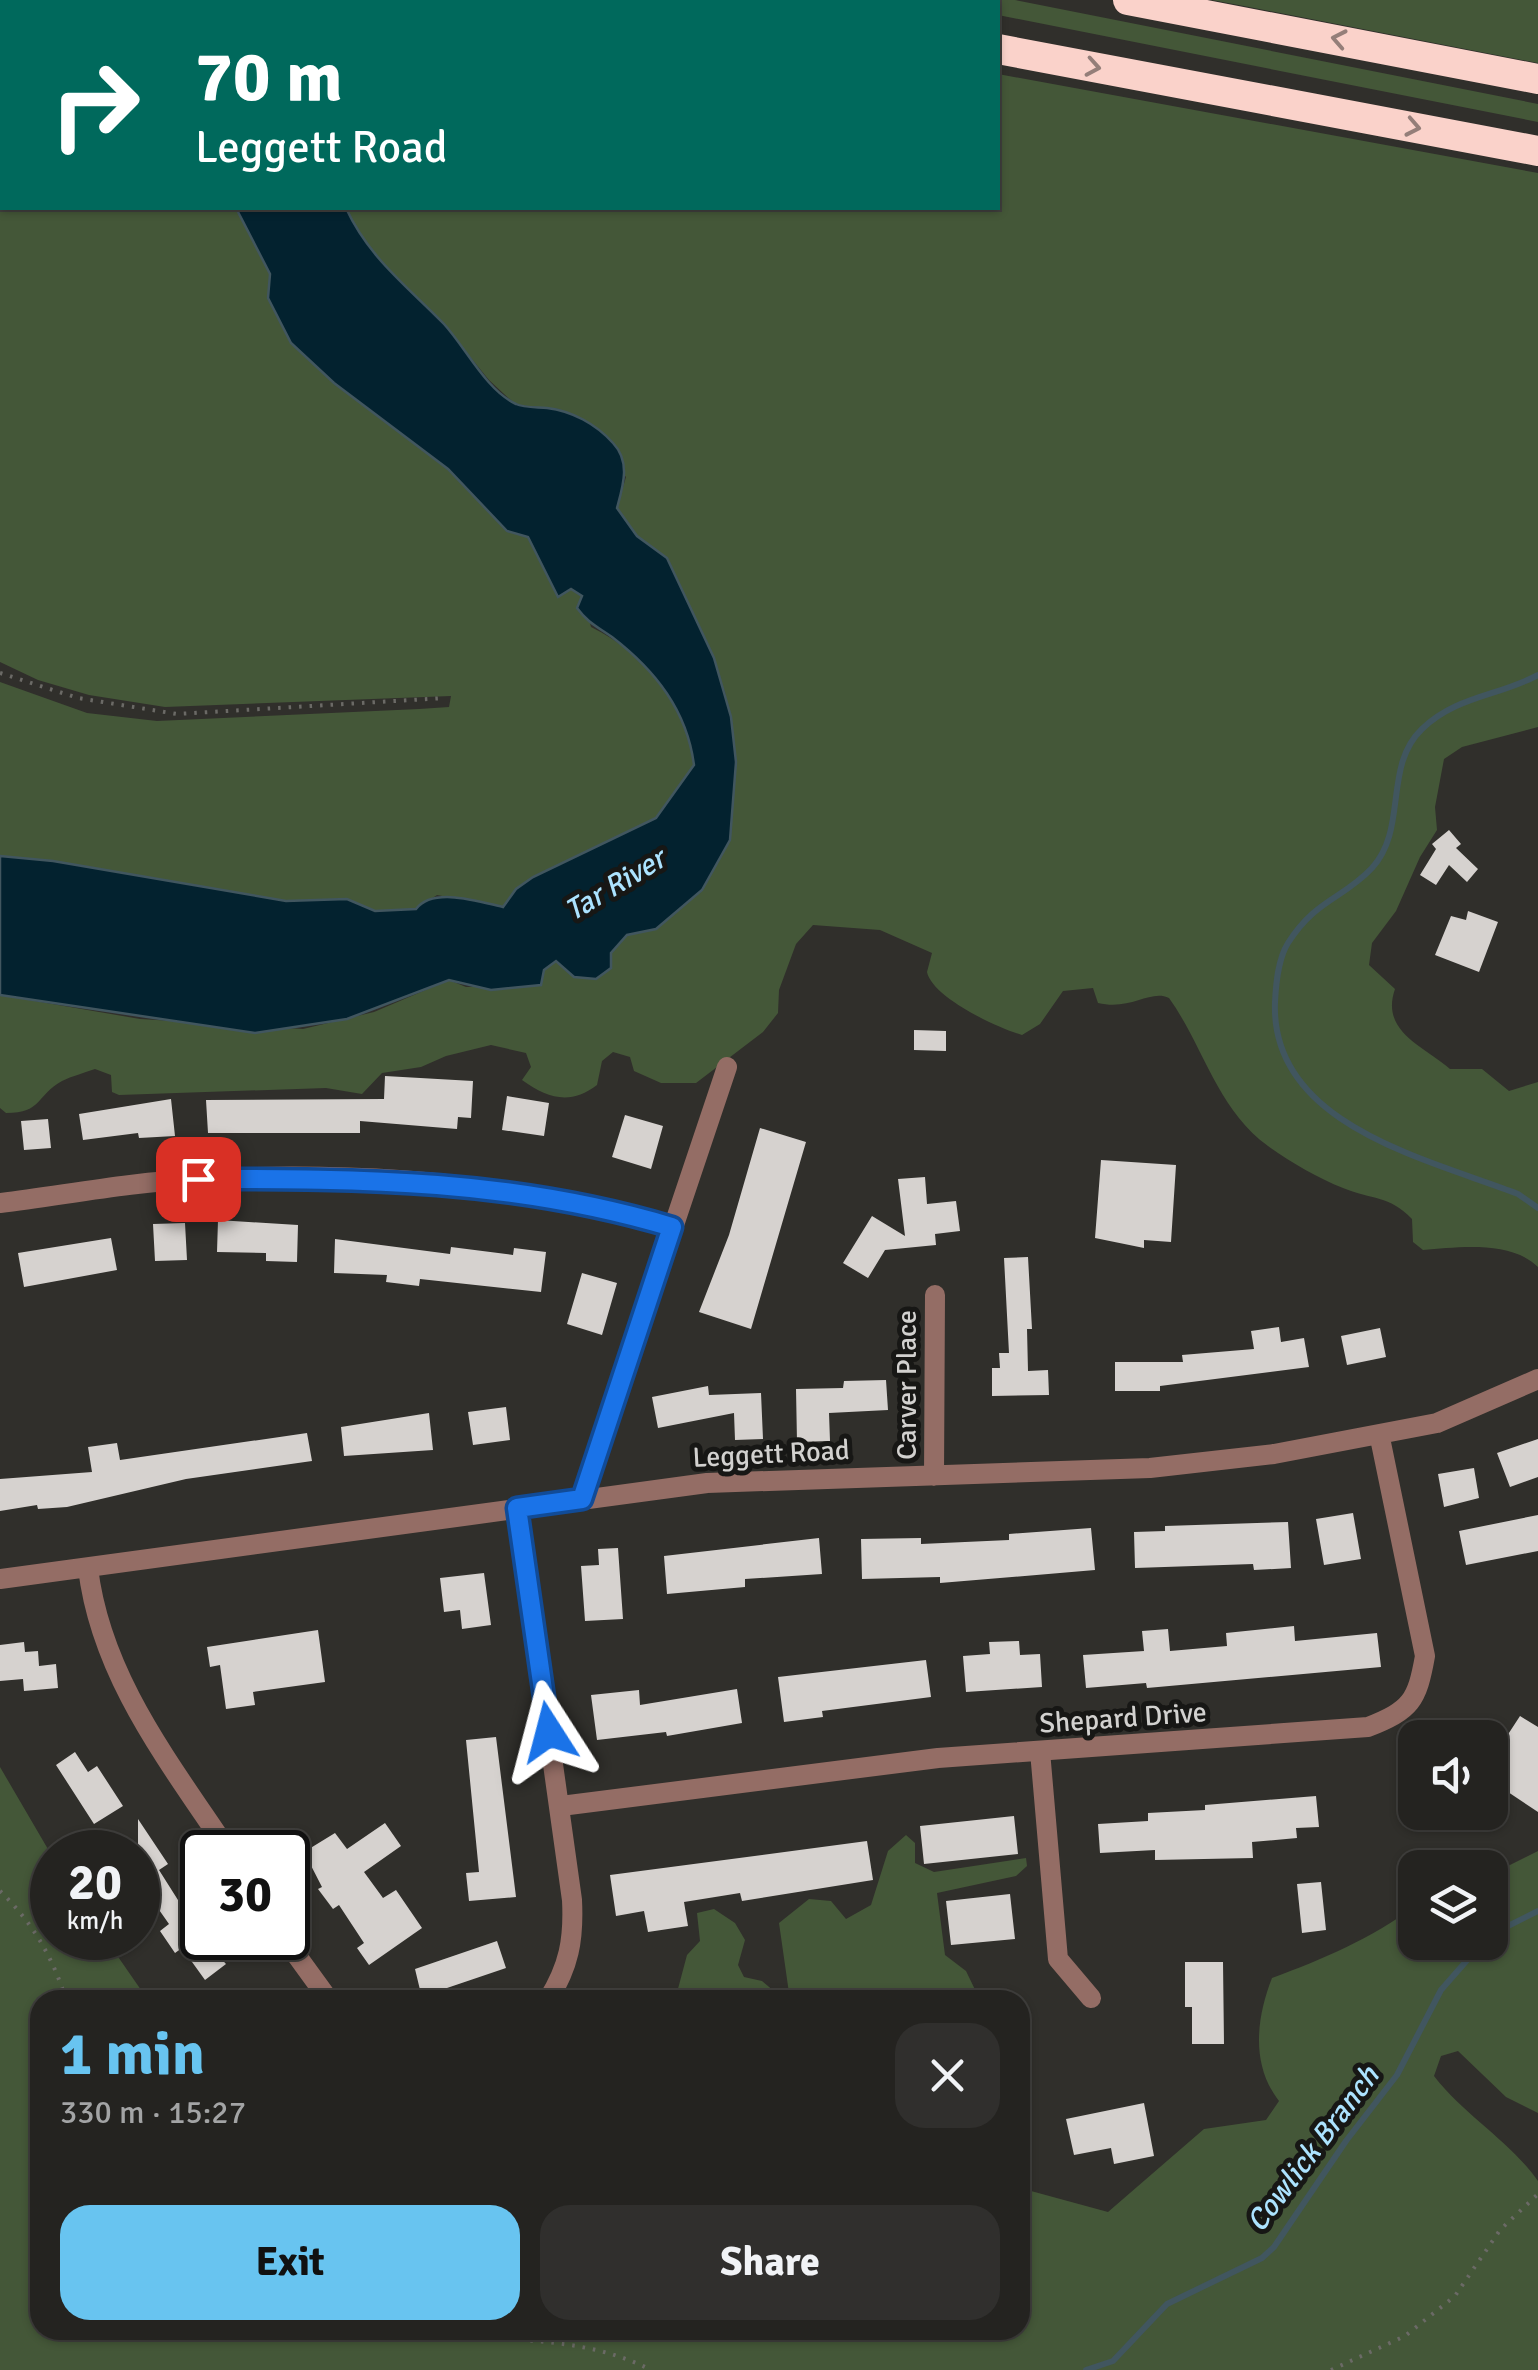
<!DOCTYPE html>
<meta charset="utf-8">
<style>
body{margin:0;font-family:Signika,sans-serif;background:#302f2d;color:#f1f3f6;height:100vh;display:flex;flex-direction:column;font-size:38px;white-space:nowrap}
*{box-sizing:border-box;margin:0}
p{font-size:32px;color:#a3a4a5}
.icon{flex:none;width:55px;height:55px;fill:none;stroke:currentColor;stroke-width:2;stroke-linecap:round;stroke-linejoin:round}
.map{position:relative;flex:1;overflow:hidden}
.panel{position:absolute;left:30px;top:1990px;width:1000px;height:350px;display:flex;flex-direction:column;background:#242320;border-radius:30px;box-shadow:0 2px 8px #0004,0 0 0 2px #41403e}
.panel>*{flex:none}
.hud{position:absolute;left:0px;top:0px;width:1000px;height:210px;box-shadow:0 2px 8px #0004,0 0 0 2px #41403e;background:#00695c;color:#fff;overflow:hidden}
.buttons{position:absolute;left:1398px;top:1720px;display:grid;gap:20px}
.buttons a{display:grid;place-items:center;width:110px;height:110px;border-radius:20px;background:#242320;box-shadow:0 2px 8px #0004,0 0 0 2px #41403e;font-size:50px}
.speed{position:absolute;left:30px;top:1830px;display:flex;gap:20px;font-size:50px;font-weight:700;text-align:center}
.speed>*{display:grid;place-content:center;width:130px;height:130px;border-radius:50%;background:#242320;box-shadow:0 2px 8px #0004,0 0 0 2px #41403e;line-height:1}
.speed small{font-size:25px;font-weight:400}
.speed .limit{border:5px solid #111;border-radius:15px;background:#fff;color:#111}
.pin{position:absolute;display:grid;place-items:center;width:85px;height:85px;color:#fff;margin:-42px;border-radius:20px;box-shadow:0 5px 15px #0006}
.me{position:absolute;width:110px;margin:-55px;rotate:351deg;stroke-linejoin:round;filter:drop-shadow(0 0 8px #0008)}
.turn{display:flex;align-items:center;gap:35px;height:210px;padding:0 30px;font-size:45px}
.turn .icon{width:130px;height:130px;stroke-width:2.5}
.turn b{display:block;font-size:70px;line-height:85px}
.round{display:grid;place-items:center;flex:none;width:105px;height:105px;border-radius:30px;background:#302f2d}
.head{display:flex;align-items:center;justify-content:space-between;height:170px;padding:0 30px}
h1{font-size:60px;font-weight:800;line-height:75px;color:#68c4f0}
.cta{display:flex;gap:20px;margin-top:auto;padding:20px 30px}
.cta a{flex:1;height:115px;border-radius:30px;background:#68c4f0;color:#111;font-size:40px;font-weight:800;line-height:115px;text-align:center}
.cta a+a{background:#302f2d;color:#f1f3f6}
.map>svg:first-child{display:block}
.green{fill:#445738}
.water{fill:#03222f;stroke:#41565f;stroke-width:2.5}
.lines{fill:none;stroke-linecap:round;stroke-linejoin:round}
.stream{stroke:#41565f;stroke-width:6}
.building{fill:#d6d2cf}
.path{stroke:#6b6a66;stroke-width:4;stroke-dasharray:2.5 8;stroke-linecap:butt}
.street{stroke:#946d65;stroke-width:20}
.highway{stroke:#fad2ca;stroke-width:30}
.oneway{stroke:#947e79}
.route-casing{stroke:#114b97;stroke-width:25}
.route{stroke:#1a73e8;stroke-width:18}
.labels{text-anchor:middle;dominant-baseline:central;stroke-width:10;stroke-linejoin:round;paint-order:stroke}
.street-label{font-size:28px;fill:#d2d1cf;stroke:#171715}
.water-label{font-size:30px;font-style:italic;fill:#ace3ff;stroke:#171715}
</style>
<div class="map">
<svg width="1538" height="2370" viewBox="0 0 1538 2370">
<rect width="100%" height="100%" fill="#302f2b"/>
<path class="green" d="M0,0h219l-217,2v206h234l34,66 -2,24 23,45 43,40 114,86 59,62 21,6 30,60 13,-8 12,8 8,30c55,26 95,79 103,138l-38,53 -123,59 -17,12 -13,18 -66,-12 -21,14 -41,2 -28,-12 -61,2 -233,-40 -53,-5v-174l87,31 70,8 262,-12 30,-2 2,-11 -286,11 -76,-12 -51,-15 -38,-18z
M342,0h313l10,2h-323z
M929,0h86l523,104v18l-540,-107v-13z
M1212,0h326v63l-294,-57z
M998,74l540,99v554l-76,20 -18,12 -9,48 2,23 -17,27 -24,54 -24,32 -3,22 26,24c-15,43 29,57 55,80h32l27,22 29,-9v185c-27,-27 -80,-20 -115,-17l-10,-8 -1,-23c-23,-24 -40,-19 -69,-31 -25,-10 -53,-26 -75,-42 -51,-37 -64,-99 -99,-148 -19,-9 -38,13 -71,5l-5,-15 -30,3 -23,33 -18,11c-25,-7 -90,-38 -95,-63l5,-19 -52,-23 -67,-5 -17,19 -17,46 -1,23 -15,19 -67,51h-35l-27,-12 -4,-14 -17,-5 -11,9 -5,24c-26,20 -49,14 -75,-5l9,-13 -5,-14 -35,-8 -45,11 -25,11 -39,6 -20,21 -36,-6 -207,7 -7,-3 -1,-17 -16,-6c-11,4 -23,7 -33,12 -26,14 -19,32 -56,32l-6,-5v-113l140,24 163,10 71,-17 75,-32 17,7 74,-2 4,-15 12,-9 55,-8 16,-18 29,-6 74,-89 6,-78 -11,-70 -58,-134 -30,-22 -20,-28 9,-31 -67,-68 -43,-4 -27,-25 -45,-55 -54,-49 -33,-44 -11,-24h652z
M0,1767l52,89v82h53l43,62h-108v330h980v-142l88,24 96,-83 62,-9 13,-19c-28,-36 -23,-82 -7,-123 51,-19 99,-39 143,-72v36h75v-67l48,-24v262l-32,-16 -48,-46 -17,5 -7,20c31,40 76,65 104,105v189h-1538z
M906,1835l9,8v20l19,9 92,-14 1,8 -11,10 -79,17 8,62 21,16 14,29h-190l-11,-77 30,-24 22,2 15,18 25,-14 17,-54z
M714,1909l21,14 10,17 -7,25 6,12 18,4 13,11 -3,8h-97l12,-45 13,-14 -3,-28z"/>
<path class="water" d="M236,208h110c23,50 61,78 98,116 22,24 42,66 72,80 8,4 22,3 31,4 25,3 49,16 66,35 18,19 10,43 4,65l20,28 30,22 47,100 17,59 5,45 -6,78 -28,50 -46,39 -29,6 -16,18v15l-15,11 -22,-2 -18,-16 -12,9 -3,15 -50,5 -42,-10 -102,39 -92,14 -255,-38v-139l53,5 233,40 61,-2 28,12 41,-2c17,-22 61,-8 87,-2l13,-18 17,-12 123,-59 38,-53c-7,-54 -38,-94 -82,-128 -14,-10 -24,-14 -35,-29l5,-12 -11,-7 -13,8 -30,-60 -21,-6 -59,-62 -114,-86 -43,-40 -23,-45 2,-24z"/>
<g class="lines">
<path class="stream" d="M1538,675c-39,21 -82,21 -116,54 -39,37 -14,100 -50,139 -29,31 -56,31 -84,75 -10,16 -12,40 -13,59 -5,123 153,157 243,192l20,14
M1490,1935l48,-24
M1086,2370l27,-9 54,-57 95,-46 12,-11 72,-106 51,-66 44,-85 42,-48"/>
</g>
<path class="building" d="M1449,830l12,14 -5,4 22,21 -11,13 -18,-17 -13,20 -16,-10 16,-26 -4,-5z
M1468,911l30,11 -19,50 -44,-17 16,-39 15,4z
M914,1030l32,1v20l-32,-1z
M385,1076l88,5 -2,37 -13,-1 -1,12 -97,-8v12h-152l-2,-33 178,-1z
M507,1096l42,7 -5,33 -42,-6z
M171,1099l4,37 -36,2 -1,-5 -55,7 -4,-26z
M625,1115l38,11 -12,43 -39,-12z
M48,1119l3,29 -27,2 -3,-29z
M760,1128l46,14 -55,187 -52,-17 30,-77z
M1101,1160l75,5 -5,77 -27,-2v8l-49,-10z
M925,1177l2,27 29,-3 4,30 -25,3 1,11 -51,5 -17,28 -25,-15 29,-47 33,20 -7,-57z
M218,1220l80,5 -1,37 -31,-1v-8l-49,-1z
M185,1223l2,37 -32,1 -2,-37z
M111,1238l6,32 -93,17 -6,-34z
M335,1239l115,15 1,-7 62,8 1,-7 32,4 -5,40 -121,-13 -1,7 -33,-4 1,-7 -53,-2z
M1028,1257l4,72h-5l1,42 20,-1 1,25 -57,1v-28h8l-1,-15h10l-5,-95z
M582,1273l35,10 -15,52 -35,-11z
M1279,1327l2,15 23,-4 5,29 -149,19v5h-45v-29h68l-1,-7 72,-6 -3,-18z
M1380,1328l6,29 -39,8 -6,-29z
M886,1380l2,30 -59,3 1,28 -33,1 -1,-53 47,-1 1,-7z
M708,1386l1,9 52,-2 2,46 -28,1 -1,-27 -76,15 -6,-31z
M506,1407l4,33 -37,5 -5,-33z
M429,1413l4,37 -89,6 -3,-29z
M307,1433l5,28 -126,18 -119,28 -29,2 -1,-4 -37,6v-32l92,-7 -4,-25 29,-4 3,17z
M1538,1439v38l-28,10 -13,-34z
M1474,1468l5,30 -35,9 -6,-33z
M1353,1513l8,46 -37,6 -8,-46z
M1538,1515v36l-72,14 -7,-34z
M1288,1522l3,46 -37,2 -1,-6 -118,4 -1,-36 31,-1v-5z
M1091,1528l4,42 -155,13v-6l-78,2 -1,-40 60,-1v6l88,-4v-6z
M819,1538l3,36 -77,5v8l-78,7 -3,-38z
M618,1548l5,71 -38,2 -4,-55 18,-1 -1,-16z
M484,1573l7,52 -29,4 -2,-19 -16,2 -4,-34z
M1294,1626l1,15 82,-8 4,34 -234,21 -1,-5 -60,5 -3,-33 61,-4 -2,-20 26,-2 2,22 57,-5 -1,-13z
M318,1630l7,52 -72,10 2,13 -29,4 -6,-44 -10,2 -3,-20z
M1019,1641l1,14 20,-1 2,33 -76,5 -3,-36 27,-2 -1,-12z
M24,1642l1,10 13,-1 1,15 17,-2 2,24 -34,3 -1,-12 -23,2v-36z
M926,1660l5,37 -109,14 1,6 -39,5 -6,-45z
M737,1689l5,34 -75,13 -1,-4 -69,8 -6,-45 48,-5 1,15z
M1520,1716l18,11v85l-48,-32v-18z
M496,1737l20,160 -47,4 -3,-28 13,-1 -13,-132z
M75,1752l13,20 9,-6 26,40 -29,18 -38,-59z
M1316,1796l3,31 -23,1 1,10 -45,4 1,16 -98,2v-10l-55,3 -2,-29 50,-3v-8l57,-3v-5z
M1014,1816l4,38 -94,10 -4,-38z
M138,1819l30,45 -9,6 43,68 24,26 -21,16 -23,-32 -7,5 -15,-22 9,-7 -31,-44z
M385,1823l16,23 -37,26 19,26 13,-8 26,38 -53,37 -12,-17 7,-5 -25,-38 -6,4 -15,-20 4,-2 -18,-35 31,-19 12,16z
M867,1841l6,39 -131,21 -2,-8 -56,9 4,24 -40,6 -4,-21 -28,5 -6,-41z
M1321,1882l5,48 -24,3 -5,-49z
M1010,1894l5,45 -64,6 -5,-44z
M497,1941l9,27 -59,20 -8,12h-12l-6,-6 -6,-25z
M1185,1962h38l1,82h-32v-37h-7z
M1144,2103l10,53 -40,8 -3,-16 -37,7 -8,-36z"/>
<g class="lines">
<path class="path" d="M0,673l78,25 99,16 268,-16
M0,1891c32,31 53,66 66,109
M405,2330c82,15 169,0 246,40
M1331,2370l74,-34 50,-40 45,-66 38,-36"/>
<path class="street" d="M0,1203c65,-8 131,-21 197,-24 158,-8 323,3 475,48
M934,1476l1,-181
M582,1499l145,-432
M517,1507l55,393c2,40 -3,66 -24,100
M88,1568c13,109 82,195 141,284
M0,1579l707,-96 443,-15 124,-14 163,-31 101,-44
M1040,1751l18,208 33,39
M561,1806l377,-48 430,-31c43,-17 49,-26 57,-71l-45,-218
M284,1938l45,62"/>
<path class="highway" d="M771,0l12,2
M1128,0l410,79
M998,49l540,102"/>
</g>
<defs><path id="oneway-chevron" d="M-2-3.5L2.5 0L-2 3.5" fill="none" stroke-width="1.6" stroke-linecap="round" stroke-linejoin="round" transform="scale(2.5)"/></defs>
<g class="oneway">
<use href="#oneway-chevron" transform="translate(1339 39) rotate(-169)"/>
<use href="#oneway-chevron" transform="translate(1093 67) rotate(10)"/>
<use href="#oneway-chevron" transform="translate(1413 127) rotate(11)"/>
</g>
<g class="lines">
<defs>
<path id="route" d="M198,1179c166,0 314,0 474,48l-90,272 -65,9 32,224"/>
</defs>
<use href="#route" class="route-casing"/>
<use href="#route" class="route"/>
</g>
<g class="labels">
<g class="street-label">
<text transform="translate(907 1385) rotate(-90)">Carver Place</text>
<text transform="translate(771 1454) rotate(-3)">Leggett Road</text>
<text transform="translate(1123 1718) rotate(-4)">Shepard Drive</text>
</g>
<g class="water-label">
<text transform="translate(615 885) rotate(-31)">Tar River</text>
<text transform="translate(1313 2149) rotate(-53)">Cowlick Branch</text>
</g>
</g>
</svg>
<div class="buttons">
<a><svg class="icon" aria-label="sound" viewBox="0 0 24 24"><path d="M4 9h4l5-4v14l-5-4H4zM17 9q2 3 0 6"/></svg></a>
<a><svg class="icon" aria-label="layers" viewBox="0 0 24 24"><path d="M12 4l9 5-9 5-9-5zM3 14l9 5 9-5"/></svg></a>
</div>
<div class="speed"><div>20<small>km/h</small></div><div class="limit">30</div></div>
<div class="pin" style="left:198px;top:1179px;background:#d93025"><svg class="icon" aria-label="arrive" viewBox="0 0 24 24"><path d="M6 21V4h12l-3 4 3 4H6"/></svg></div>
<svg class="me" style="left:549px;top:1732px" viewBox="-20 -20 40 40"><path d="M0-17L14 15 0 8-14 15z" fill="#1a73e8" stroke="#fff" stroke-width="4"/></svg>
<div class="hud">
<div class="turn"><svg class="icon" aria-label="right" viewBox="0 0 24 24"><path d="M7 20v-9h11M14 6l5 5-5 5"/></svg><div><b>70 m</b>Leggett Road</div></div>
</div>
<section class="panel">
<div class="head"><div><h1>1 min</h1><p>330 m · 15:27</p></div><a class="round"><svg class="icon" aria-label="close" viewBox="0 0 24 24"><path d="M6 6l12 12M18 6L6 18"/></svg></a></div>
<div class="cta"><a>Exit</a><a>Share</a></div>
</section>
</div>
